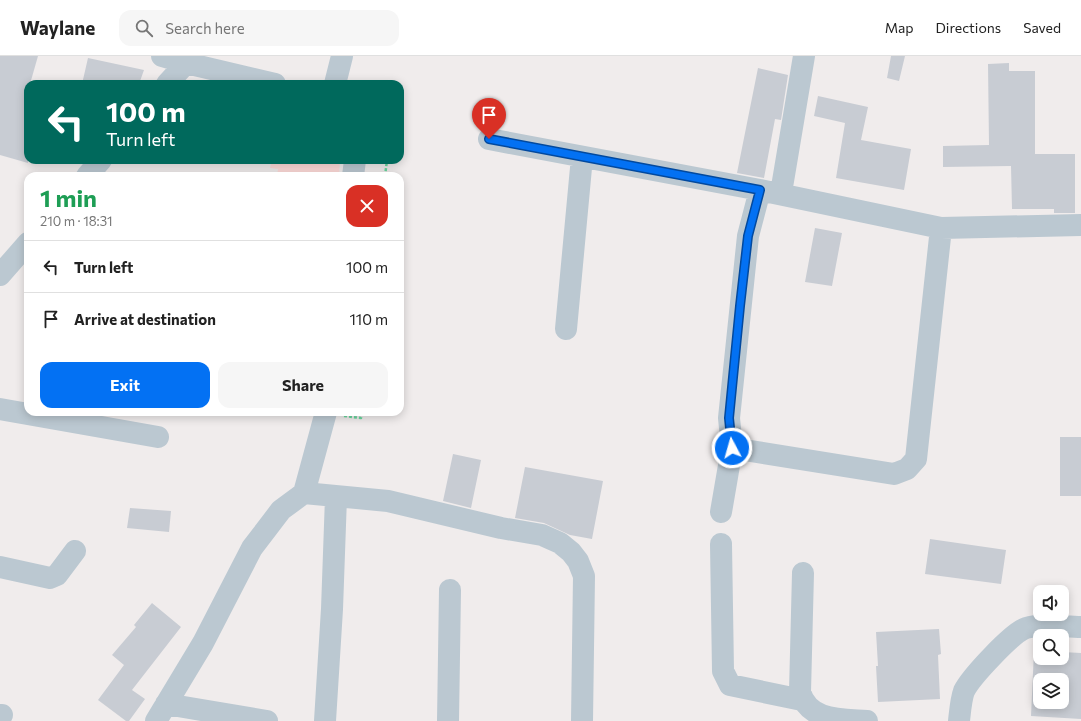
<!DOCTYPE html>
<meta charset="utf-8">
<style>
body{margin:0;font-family:Commissioner,sans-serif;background:#f6f6f6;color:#222;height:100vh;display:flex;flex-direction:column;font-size:15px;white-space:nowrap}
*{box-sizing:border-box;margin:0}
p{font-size:13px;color:#767676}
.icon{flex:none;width:22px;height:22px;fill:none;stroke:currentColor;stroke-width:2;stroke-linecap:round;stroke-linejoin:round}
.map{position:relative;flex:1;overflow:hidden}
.panel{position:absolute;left:24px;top:116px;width:380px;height:244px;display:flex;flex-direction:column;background:#fff;border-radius:12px;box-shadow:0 2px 10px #0003}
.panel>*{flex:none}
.top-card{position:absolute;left:24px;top:24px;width:380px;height:84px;border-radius:12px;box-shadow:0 2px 10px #0003;background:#00695c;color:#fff;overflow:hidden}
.buttons{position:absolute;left:1033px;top:529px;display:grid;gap:8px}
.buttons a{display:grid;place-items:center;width:36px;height:36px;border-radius:8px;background:#fff;box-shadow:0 2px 10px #0003;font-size:20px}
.pin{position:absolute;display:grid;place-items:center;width:34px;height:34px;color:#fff;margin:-41px -17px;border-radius:50% 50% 50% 0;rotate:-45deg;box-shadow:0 0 4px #0007}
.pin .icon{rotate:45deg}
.me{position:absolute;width:44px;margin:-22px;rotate:354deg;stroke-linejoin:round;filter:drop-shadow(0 0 3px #0008)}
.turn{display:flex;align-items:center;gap:14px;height:84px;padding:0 16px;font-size:18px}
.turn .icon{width:52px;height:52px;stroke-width:2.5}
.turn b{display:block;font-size:28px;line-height:34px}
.round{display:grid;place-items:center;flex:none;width:42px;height:42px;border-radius:12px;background:#f6f6f6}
.overview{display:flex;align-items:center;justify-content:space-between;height:68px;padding:0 16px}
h1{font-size:24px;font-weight:700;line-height:30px;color:#1e9e55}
.cta{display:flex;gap:8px;margin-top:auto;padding:8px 16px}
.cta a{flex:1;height:46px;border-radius:12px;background:#0371f3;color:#fff;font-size:16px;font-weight:700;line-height:46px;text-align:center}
.cta a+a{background:#f6f6f6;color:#222}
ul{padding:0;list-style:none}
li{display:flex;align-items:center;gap:12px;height:52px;padding:0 16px;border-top:1px solid #e0e0e0}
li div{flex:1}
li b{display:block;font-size:15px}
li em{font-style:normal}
header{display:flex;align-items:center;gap:24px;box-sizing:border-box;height:56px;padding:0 20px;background:#fff;border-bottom:1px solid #e0e0e0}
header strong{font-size:19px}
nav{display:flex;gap:22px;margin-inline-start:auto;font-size:14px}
.search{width:280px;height:36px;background:#f6f6f6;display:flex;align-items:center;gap:10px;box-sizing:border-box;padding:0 14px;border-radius:12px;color:#767676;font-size:15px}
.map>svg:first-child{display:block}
.medical{fill:#fedbd9}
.building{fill:#c8ccd3;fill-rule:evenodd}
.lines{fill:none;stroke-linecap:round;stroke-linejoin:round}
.path{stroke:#69d69e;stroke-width:2.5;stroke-dasharray:3 2;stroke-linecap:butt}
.minor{stroke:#bbc8d1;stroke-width:22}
.route-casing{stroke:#02499e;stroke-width:10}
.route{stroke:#0371f3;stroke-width:7}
</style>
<header>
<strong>Waylane</strong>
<div class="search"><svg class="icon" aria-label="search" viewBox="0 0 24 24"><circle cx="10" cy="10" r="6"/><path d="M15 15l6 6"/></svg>Search here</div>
<nav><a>Map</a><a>Directions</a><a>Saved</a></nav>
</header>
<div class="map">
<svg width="1081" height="665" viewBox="0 0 1081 665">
<rect width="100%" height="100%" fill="#f0ecec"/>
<path class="medical" d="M272,104h68l-1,16h-62l1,-7 -8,-1z"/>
<path class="building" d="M0,0h38l-8,28h-2v79l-28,-8z
M891,0h14l-6,25 -12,-3z
M88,2l56,12 -5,14h-57z
M1009,7v8h26v83h40v59h-21v-4h-42l-1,-43 -68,1v-21l46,-1 -1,-81z
M758,12l30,7 -7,45 -6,-1 -11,59 -27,-5z
M818,40l50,11 -7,33 50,9 -7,41 -68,-12 9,-55 -31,-7z
M815,172l27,5 -10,53 -27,-4z
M1060,381h21v59h-21z
M453,398l28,6 -10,48 -28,-7z
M525,411l78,14 -11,58 -22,-4 -26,-12 -29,-5z
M130,452l41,3 -2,21 -42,-4z
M930,483l76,11 -5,34 -76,-10z
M152,547l29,24 -49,63 13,9 -16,22h-3l-28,-21 26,-35 -12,-10 24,-28 -2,-2z
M939,573l2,25 -3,1 2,44 -62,3 -2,-36h2l-2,-34z
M1034,595h6v7h22v-6l19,1v66l-50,-3zM1040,624h22v22h-22z"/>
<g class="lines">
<path class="path" d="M385,120l2,-16
M344,360l17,2 1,-6"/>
<path class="minor" d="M162,0l24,7
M167,28l19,-21 89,21
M335,28l7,-28
M489,83l271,51
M87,120l14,-16
M353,120l2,-16
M781,137l23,-137
M0,219l28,-32
M566,273l16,-172
M0,353l158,28
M732,392l162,26 13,-5 9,-10 25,-231
M304,437l84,8 113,27 41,7 18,8 11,9 7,9 6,15 -2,145
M721,456l11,-64 -3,-30 19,-182 12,-46 181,38 140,-3
M721,488l2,127 7,14 72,15
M0,511l50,11 7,-3 18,-24
M803,517l-3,119c9,29 39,27 67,29
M166,648l101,17
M0,659h2
M156,665l47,-78 49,-95 29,-38 23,-17 22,-81
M325,665l7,-112 4,-112
M448,665l2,-131
M959,665c1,-9 2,-22 5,-30 7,-14 48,-58 62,-63 17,-5 38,-1 55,-1"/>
</g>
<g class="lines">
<defs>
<path id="route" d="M489,83l271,51 -12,46 -8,70 -11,112 3,30"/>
</defs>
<use href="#route" class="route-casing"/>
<use href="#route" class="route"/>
</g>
</svg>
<div class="buttons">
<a><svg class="icon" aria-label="sound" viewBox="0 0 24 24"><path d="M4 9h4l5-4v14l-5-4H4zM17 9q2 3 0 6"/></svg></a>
<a><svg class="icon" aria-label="search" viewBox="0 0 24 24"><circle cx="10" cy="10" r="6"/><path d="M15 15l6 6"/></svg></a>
<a><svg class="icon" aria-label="layers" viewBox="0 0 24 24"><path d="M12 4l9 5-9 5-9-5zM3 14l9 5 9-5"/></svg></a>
</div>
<div class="pin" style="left:489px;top:83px;background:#d93025"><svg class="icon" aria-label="arrive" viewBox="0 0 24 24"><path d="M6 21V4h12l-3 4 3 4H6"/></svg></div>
<svg class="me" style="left:732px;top:392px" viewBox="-20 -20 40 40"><circle r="17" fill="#0371f3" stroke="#fff" stroke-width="3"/><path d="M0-11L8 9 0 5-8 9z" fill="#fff"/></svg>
<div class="top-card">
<div class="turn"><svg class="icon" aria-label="left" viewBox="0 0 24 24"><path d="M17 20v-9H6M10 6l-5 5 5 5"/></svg><div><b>100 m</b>Turn left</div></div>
</div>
<section class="panel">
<div class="overview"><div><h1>1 min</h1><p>210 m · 18:31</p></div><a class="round" style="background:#d93025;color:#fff"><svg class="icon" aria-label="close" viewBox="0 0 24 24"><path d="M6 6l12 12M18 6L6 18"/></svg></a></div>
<ul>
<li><svg class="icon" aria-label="left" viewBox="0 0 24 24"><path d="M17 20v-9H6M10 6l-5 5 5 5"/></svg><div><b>Turn left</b></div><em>100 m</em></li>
<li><svg class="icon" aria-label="arrive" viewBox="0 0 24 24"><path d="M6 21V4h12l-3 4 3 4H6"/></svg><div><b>Arrive at destination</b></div><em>110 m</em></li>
</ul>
<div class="cta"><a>Exit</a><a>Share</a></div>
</section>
</div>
